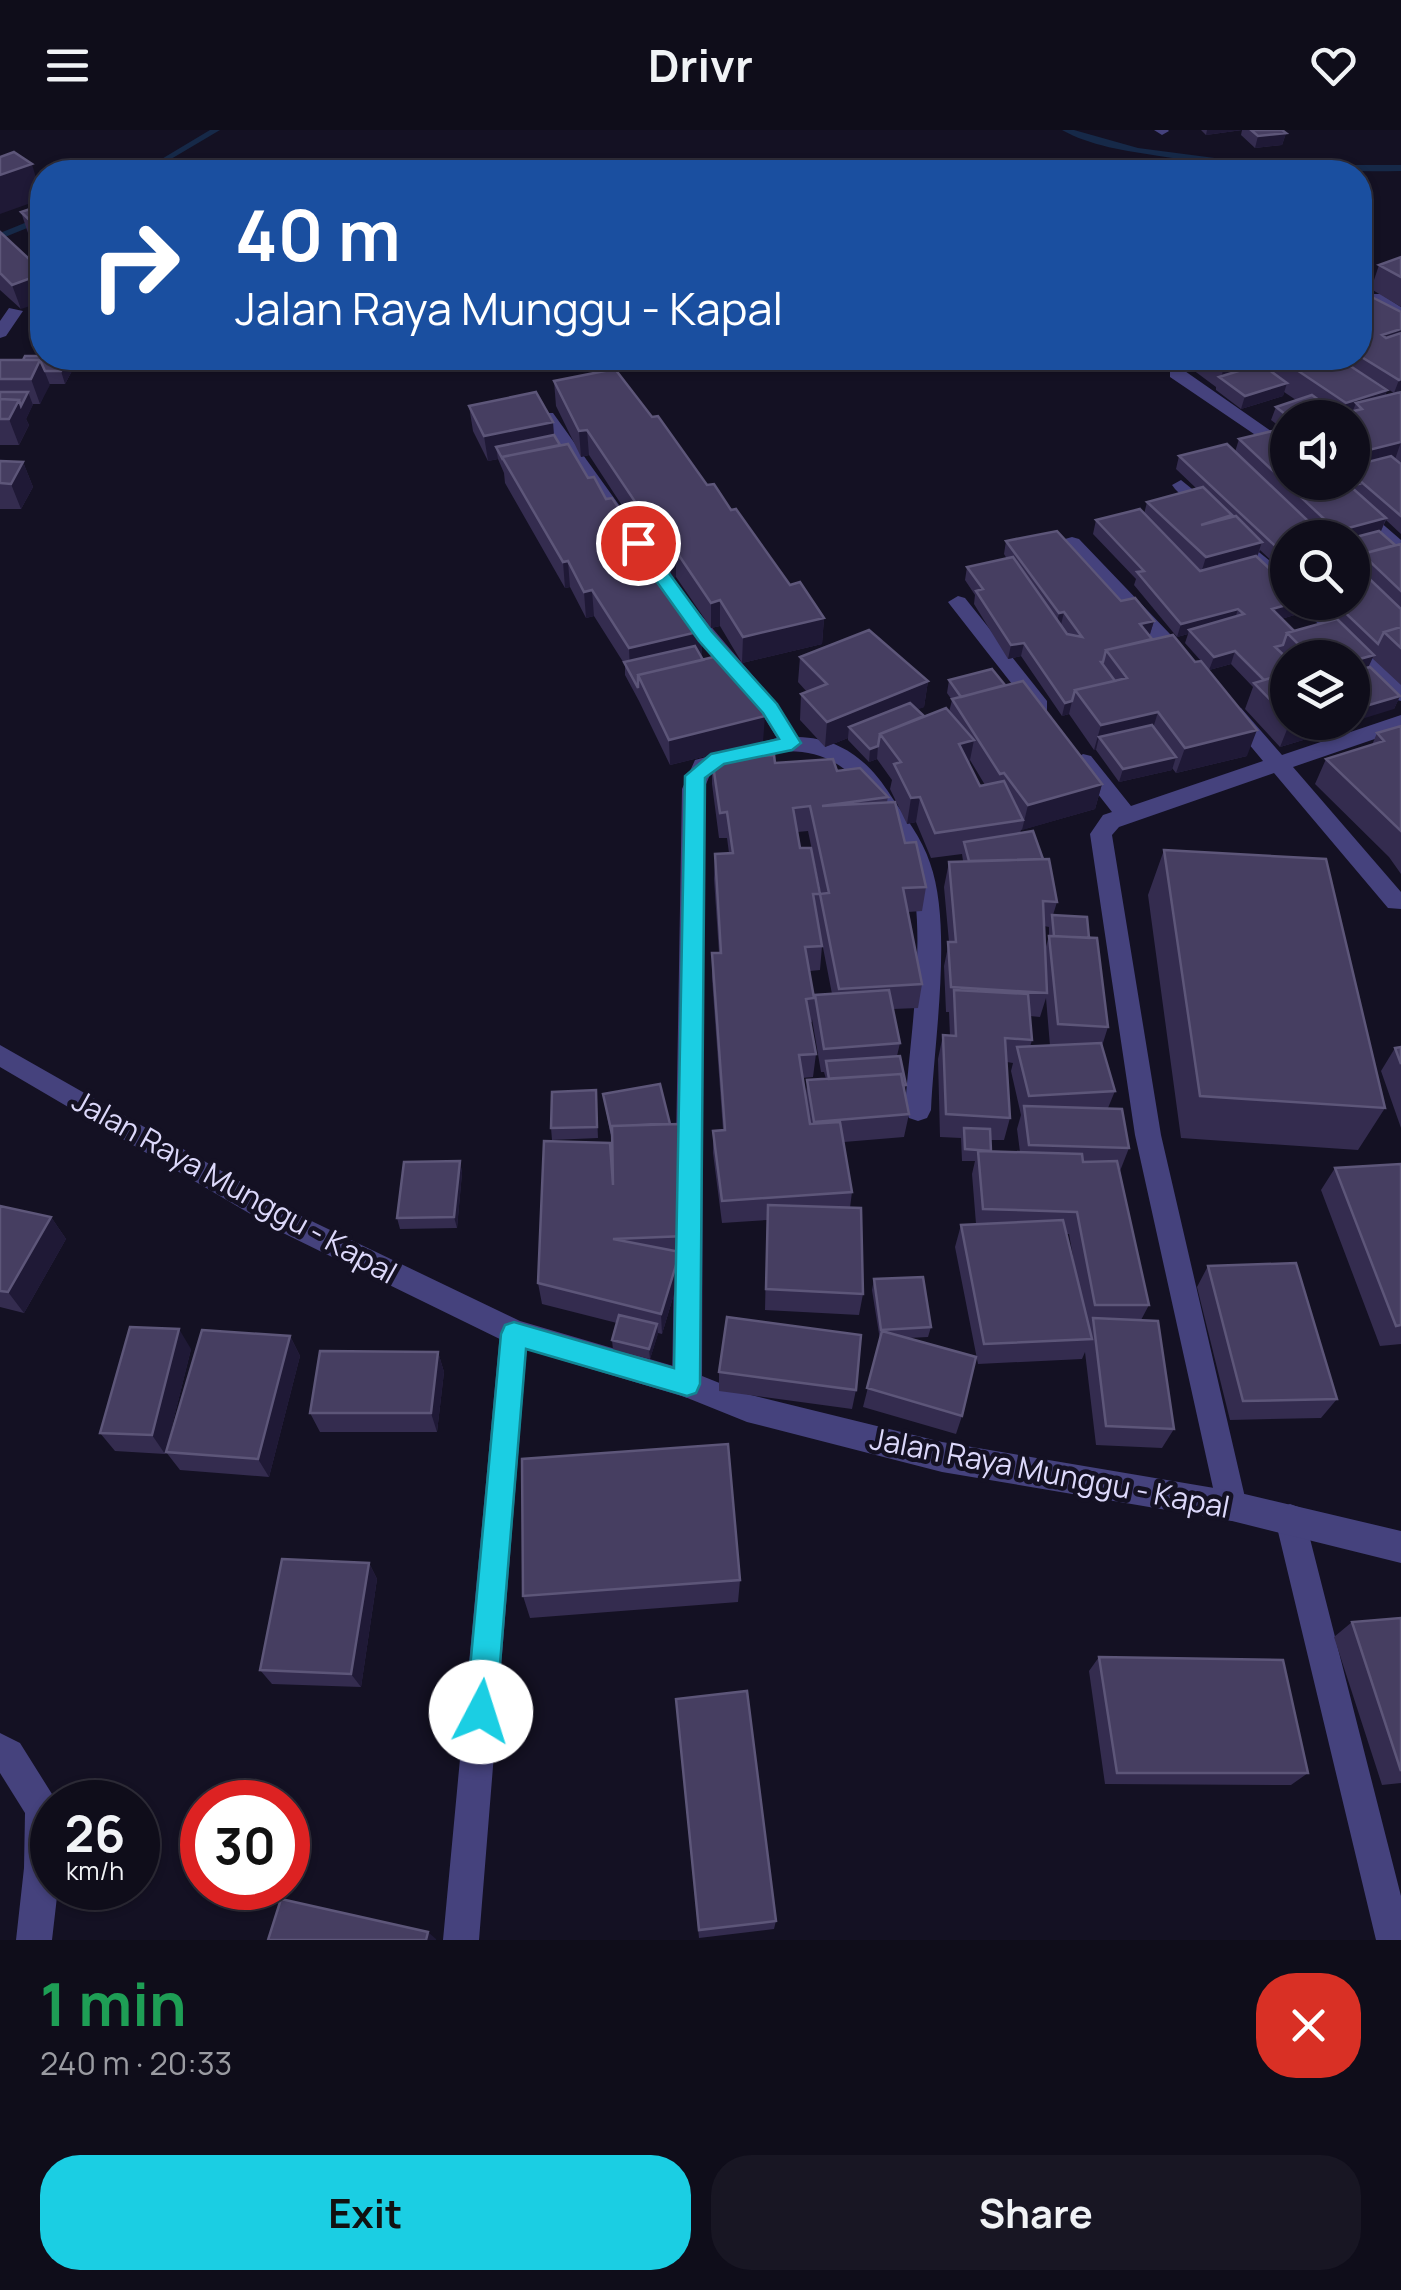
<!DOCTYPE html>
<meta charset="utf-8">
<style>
body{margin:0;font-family:Manrope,sans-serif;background:#181623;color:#f1f3f6;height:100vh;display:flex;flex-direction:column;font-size:38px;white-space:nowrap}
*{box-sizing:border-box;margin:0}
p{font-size:32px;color:#9b9ca2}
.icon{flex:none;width:55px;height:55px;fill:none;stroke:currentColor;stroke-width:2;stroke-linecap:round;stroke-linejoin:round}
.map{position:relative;height:1810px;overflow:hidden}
.panel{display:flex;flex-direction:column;background:#0f0d1a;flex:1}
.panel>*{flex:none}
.top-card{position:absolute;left:30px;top:30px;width:1342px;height:210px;border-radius:40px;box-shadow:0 2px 8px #0004,0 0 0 2px #2f2d39;background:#1a4fa0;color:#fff;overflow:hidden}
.controls{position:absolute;left:1270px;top:270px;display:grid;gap:20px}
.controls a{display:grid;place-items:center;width:100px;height:100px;border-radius:50%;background:#0f0d1a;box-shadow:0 2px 8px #0004,0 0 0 2px #2f2d39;font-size:50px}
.speed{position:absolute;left:30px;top:1650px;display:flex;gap:20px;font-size:50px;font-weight:700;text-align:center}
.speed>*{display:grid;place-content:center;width:130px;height:130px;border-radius:50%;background:#0f0d1a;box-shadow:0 2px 8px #0004,0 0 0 2px #2f2d39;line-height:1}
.speed small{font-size:25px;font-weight:400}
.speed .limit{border:15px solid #d22;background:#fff;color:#111}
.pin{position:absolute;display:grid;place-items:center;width:85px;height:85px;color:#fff;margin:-42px;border:5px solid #fff;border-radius:50%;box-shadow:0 2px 10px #0007}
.me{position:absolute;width:110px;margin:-55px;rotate:5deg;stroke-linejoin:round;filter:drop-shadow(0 0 8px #0008)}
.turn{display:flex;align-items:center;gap:35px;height:210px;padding:0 40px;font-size:45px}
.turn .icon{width:130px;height:130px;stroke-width:2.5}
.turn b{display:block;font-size:70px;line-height:85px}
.round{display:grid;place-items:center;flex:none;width:105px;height:105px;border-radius:40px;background:#181623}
.head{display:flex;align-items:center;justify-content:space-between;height:170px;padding:0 40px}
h1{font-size:60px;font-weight:700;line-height:75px;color:#1e9e55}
.primary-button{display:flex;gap:20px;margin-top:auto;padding:20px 40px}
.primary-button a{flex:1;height:115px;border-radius:40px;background:#1bcee3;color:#111;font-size:40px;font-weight:700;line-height:115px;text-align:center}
.primary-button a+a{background:#181623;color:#f1f3f6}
header{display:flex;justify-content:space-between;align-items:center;height:130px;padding:0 40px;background:#0f0d1a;font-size:45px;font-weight:700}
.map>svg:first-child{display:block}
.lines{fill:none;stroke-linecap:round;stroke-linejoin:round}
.stream{fill:#162948;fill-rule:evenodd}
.minor{fill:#45427d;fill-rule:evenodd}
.tertiary{fill:#45427d;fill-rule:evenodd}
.wall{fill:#342c4f;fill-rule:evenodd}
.shaded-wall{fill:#1f1936}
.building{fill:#463e61;stroke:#5d5679;stroke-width:2.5;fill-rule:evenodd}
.route{fill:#1bcee3;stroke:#128694;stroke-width:2.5}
.labels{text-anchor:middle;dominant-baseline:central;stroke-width:9;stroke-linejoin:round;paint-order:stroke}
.street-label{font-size:30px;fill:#dcd8fa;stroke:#141123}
</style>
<header><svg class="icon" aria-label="menu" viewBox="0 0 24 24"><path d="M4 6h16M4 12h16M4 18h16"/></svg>Drivr<svg class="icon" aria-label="heart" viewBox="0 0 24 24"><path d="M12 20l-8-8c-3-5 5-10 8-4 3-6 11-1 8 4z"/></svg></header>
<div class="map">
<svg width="1401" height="1810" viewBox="0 0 1401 1810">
<rect width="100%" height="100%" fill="#141123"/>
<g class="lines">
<path class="stream" d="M210,0h10l-71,42h-9z
M1062,0h12l64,18 92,12 93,5h78v6c-81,1 -162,-2 -242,-15 -32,-5 -69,-10 -97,-26z
M42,86v6l-42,17v-6z"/>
<path class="minor" d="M1154,0h14l1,1 -7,4z
M1369,164h12l20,13v12l-32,-19z
M9,178l14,3 -17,25 -6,2v-17z
M1170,239h12l106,74v14l-118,-80z
M541,283h12l66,92 -2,4h-14l-65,-92z
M1181,350l37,30v8h-14l-29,-29 -3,-4z
M1314,352h20l67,58v16z
M1072,407l7,2 113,118v10h-14l-113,-120v-8z
M1255,419l33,26v17l-40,-33 -3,-4z
M958,466l7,2 82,103v10h-14l-82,-105 -3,-4z
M683,470l7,2 87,102 21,33c43,1 71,24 93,59 14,21 31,42 39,67 23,64 4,178 1,247l-4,8 -9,3 -9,-3 -4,-8c4,-70 24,-181 3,-246 -7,-22 -22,-41 -34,-61 -41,-66 -97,-59 -162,-33l-8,19 -2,595 -5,10 -10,4 -10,-4 -5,-10 10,-595 13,-29 82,-22 -15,-24 -86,-104 -3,-4z
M1296,472h21l84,80v19l-7,-2z
M1234,576l7,2 41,47 119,-40v15l-108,37 108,125v17l-13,-1 -114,-135 -155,54 -7,8 49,300 86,371 -4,11 -11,4 -11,-4 -4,-11 -82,-371 -45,-301 13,-19 9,-3 -40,-51 11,-7 8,2 40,50 132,-45 -40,-48z
M514,1190l10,4 4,9 -49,607h-36l57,-607 4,-9z
M1290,1374l11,4 4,11 96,377v44h-25l-101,-421 4,-11z
M0,1603l20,10 37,59h-5v86h6l-6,52h-36l8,-72 1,-55 -25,-40z"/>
<path class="tertiary" d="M0,915l301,171 219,105 167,49 60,24 195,48 290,49 169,40v32l-169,-42 -290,-49 -195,-50 -62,-25 -171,-51 -233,-114 -281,-165z"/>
</g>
<path class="wall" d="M1201,0h81l4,3 -4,12 -27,3 -14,-13 1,-5 -36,5z
M42,75v44l-13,-13 -8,-24z
M0,102l21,77 -21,-19z
M1401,127v50l-30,-18 8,-24z
M1360,161l41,21v78l-7,3 -46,-29 39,26 -2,6 16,-4v142l-15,-14 -6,13 15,12 6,-1v141l-29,-27 -4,9 32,29 -6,13 -42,-51h-64v64h62l-5,2 -2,4 -63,19 -35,-38 8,-22 -22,-23 -22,6 -24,-27 3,-9 -11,3 -43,-52 2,-6 -43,-45 3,-14 48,-6 3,-12 50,-13 -21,-20 3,-13 56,-4 4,-13 44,-10 -12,-9 5,-13 20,-7 -12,-8 -1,4 -42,13 -25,-19v-3l-39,-29h183zM1288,288h64v64h-64zM1288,408h64v64h-37l19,18 -40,11 -13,-12 17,-5 4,-12h-14l-31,-45 3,-7 28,26z
M0,230l73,9 -8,15h-16l-9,20h-7l-7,15 3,6 -10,20h-19z
M554,251l98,36 55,68 24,25 59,75 34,33 -2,26 -80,19 -22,-37 -9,2 -35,-51 -5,1 -18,-25 -64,-98 -8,2 -25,-51z
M469,276l85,29 6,10 46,54 95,158 62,85 -93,23 -31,-64 -14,-26v-10l-31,-49 -8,2 -16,-31 -5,1 -60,-105 -1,-10 -6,-14 -10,2 -15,-30z
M0,331l23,1 10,25 -12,22h-21z
M1006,411l115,60 33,20 -4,13h-2l99,122 -71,17 -4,-5v2l-53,12 -23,-32h-2l-25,-36 -7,2 -41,-60 -13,3 -34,-55 1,-9 -10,-15 2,-13 40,-8 -3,-5z
M800,527l128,24 -4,26 -7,2 7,7 25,-4 3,-12 -5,-7 2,-13 56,5 97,99 -7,25 -74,21 -1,3 37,69 -4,13 36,23 19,89 -6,19 13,45 -7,17 21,40 -9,23 29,134 -8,15 33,109 -12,19 -66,-3 -11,-93 -3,7 -104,5 -23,-117 6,-22 15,-1 -4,-50 3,-13h-13l-1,-23 -21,-1 -2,-78 5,-24 7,1 -1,-24h-3l-2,-46 5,-24 -5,-55 5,-25 14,-1 -1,-7 -31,4 -15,-36 -9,2 -17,-35 2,-9 -15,-21 -8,3 -21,-22v-2l-23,9 -25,-27 1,-26 6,-2 -9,-10zM970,630l15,25 -5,1 -11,-22zM1044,796l5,1v9l-4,14zM1046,868l4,48 -20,1 2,-7 -2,-24 10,1zM1007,932l6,1 -2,8 10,44 -4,14 3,23h-29l-1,-12h14l6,-22zM1066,1104h3l9,51z
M1401,596v148l-12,-17 -74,-73 11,-25 46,-14 5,-12z
M712,628l63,5 62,8 51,26 -1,5 39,85 -4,24 -14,1 14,72 -4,24 -25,1 7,34 -3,13 9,29 -2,8 5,21 -5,23 -60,5 8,50 -2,16 13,86 -4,21 -94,-5 2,-90 -45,3 -9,-70v-22l10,-1 -11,-152v-25h7l-5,-74 1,-25 14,-1 -2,-15h-8l-7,-54zM808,701l13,63h-1l-20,-46 -3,-16zM819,797l13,67 -18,4 -4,-27 10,-1 2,-24zM812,889l9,53h3l2,7 -19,1 -1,17 -4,-19 11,-1 3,-23 -6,-32h2z
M1164,720l221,258 -27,42 -177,-12 -33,-243z
M1401,917v81l-20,-57 14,-23z
M596,960l2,48 -46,2 -1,-12z
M603,964l82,142v22h-5v16l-18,60 -4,-1 -8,26 -37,-9 -1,-10 5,-17 -75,-19 -4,-21 75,-101 -1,-40z
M460,1031l2,12 -5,55 -57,1 -3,-11z
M1401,1034v180l-21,2 -59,-156 14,-22z
M0,1076l51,11 15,22 -42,74 -24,-6z
M1208,1136l129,133 -16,19 -91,2 -33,-133z
M874,1149l57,48 -3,10 -20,1 54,78 -6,18 -93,-27 17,-67 -8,-50z
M290,1206l10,20 -31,121 -89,-7 -14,-18z
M191,1219l-26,105 -50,-3 -15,-18z
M438,1222l6,20 -7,60h-117l-10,-19z
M719,1242l137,18 -4,19 -133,-18z
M369,1433l8,16 -16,108 -89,-3 -12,-14z
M740,1450l-2,22 -208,16 -7,-22z
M1401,1488v165l-19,2 -48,-148 18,-15z
M1099,1527l209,116 -17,12 -186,-1 -16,-113z
M677,1582l99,209 -2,8 -75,9z"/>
<path class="shaded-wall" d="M1207,0h35l-36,5z
M1286,3l-4,12 -27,3 3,-12z
M32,34l10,35 -42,15v-39z
M42,144v28l-21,7 -9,-24z
M1401,199v11l-24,8 5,-13z
M68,228l5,11 -8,15 -4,-13z
M1243,228h14l-6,20h-30l4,-15z
M40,230l10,25 -10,19 -9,-25z
M1401,249v11l-7,3 5,-13z
M1287,253l-4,13 -42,13 4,-13z
M1387,260l-10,26 -15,-7 -6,-6 -6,15h-9l5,-15z
M28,262l5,13 -7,14 3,6 -10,20 -10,-26 10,-19z
M553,292l2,25h-59l2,12 -10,2 -4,-25z
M587,300l2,25 -8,2 -2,-26z
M1401,312l-9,26 -40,6 1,-20z
M23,332l10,25 -12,22 -10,-25z
M1386,388l-10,26 -24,6v-12h-18l3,-7z
M1262,412l-9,26 -55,15 8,-26z
M676,421v26l-5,1v-26z
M568,431l2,26 -5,1 -2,-26z
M592,460l2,26 -8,2 -2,-26z
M720,470v26l-9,2v-25z
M1297,472h5l-4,12 -31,9 5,-14z
M1238,479l-4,13 -45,8 -1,4 -11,3 4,-13z
M1064,482l-3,13 -5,2 3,-14z
M824,488l-2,26 -80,19 1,-26z
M1154,491l-4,13 -14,3 4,-13z
M702,501v26l-72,17 -1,-26z
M1024,513l-3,13 -13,3 3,-14z
M1235,521l-4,13 -22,6 5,-13z
M1374,525l-12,26 -10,2v-22z
M928,551l-4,26 -68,27 -7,-7 -1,11 -23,9 2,-25z
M1400,566l-6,13 -42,13v-12z
M1072,571l-3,13 -7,2 3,-13z
M1158,582l-8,26 -51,-1 -3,13h-2l7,-25z
M765,586l-2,26 -93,23 -1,-25z
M1290,592h60l-5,2 -2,4 -63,19z
M1257,600l-10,26 -71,17 9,-25z
M974,610l-5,25 -10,-21z
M878,616l-1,13 -8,3 1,-13z
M1176,627l-4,13 -53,12 4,-13z
M1102,654l-7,25 -73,21 6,-25z
M920,667l-4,25 -9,2 4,-26z
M460,1031l2,12 -5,55 -3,-11z
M51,1087l15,22 -42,74 -16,-21z
M680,1122v22l-18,60 -1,-20z
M657,1194l1,10 -8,25 -1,-10z
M179,1199l12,20 -26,105 -13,-19z
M290,1206l10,20 -31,121 -11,-18z
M438,1222l6,20 -7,60 -6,-19z
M369,1433l8,16 -16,108 -10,-13z
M428,1802l8,7v1h-10z"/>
<path class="building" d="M1251,0h31l4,3 -28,3z
M14,22l18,12 -32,11v-18z
M42,75v27l-21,-20z
M0,102l42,39v3l-30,11 -12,-12z
M1401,127v20l-22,-12z
M1360,161l41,21v17l-19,6 4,3 15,-5v46l-2,1 -39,-24v-30l5,-1 -5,-3z
M25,226h17v2h26l-7,13h-16l-5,-11h-17z
M1218,228h26l-19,5z
M1279,228h59l49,32 -41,13z
M0,230h40l-9,19h-31z
M1261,234l26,19 -42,13 -26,-19z
M615,239l37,48 6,-1 49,69 7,-1 17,26 5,-1 54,76 10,-3 24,36 -81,19 -23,-37 -9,3 -35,-52 -5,1 -19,-25 -65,-97 -8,1 -25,-50z
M0,262h28l-7,14 -2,-6 -19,-1z
M536,262l17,30 -69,14 -15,-30z
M1401,262v50l-48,12 -1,-36h-27l37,-9 -6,-6z
M1312,265l26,19 -13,4h-35l-14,-11z
M0,269l19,1 -10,19h-9z
M1285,298l3,2v52h64v-3l7,5 -9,2 36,32 -49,13 -98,-92z
M554,305l6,10 -58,12 1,3 -7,-13z
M568,314l20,34 6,-1 12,22 6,-1 68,103 4,-1 18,31 -73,17 -37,-58 -8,2 -16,-31 -5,1 -61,-105z
M1227,314l99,94h-38v20l-109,-102z
M1391,326l10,8v52l-49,-42v-8z
M0,331l23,1 -12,22 -11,-1z
M1203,357l29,28 -31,10 35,-9 26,26 -56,15 -59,-55z
M1140,379l60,62 56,-15 32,30v16h9l-25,7 22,22 -7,2 -4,12 -8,2 13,12v14l-24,7 -29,-29 -21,6 -25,-27 55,-16 -6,-5 -57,15 -44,-52 7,-1 -48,-51z
M1057,401l64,70 14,-3 19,23 -14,3 12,15 -46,11 -3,12h-2l14,19 -40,9 -3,11 -7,2 -41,-60 -13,2 -35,-54 7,-2 -16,-22 46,-10 54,77 15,3 -18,-25 -5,1 -53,-72z
M1379,401l16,14 -33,9 -5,13 44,42v18l-17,5 -6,12 -44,-42h18v-64z
M1401,414v47l-39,-37z
M1337,489l37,36 -22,6v-3h-40l-25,-25z
M1401,497v21l-17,-16z
M869,500l59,51 -101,41 -26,-28 26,-10 -27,-27z
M1173,505l22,27 6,-1 56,69 -72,18 -27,-36 -57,13 -26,-35 52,-12 -21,-28z
M695,516l8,14 -65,15v13l-14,-26z
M722,525l20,33 5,-1 18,29 -96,24 -31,-65z
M1370,537l30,29 -48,14 3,-7 -3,-2v-29z
M992,539l13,16 -44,12 -12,-17z
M1288,543v45l-34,-35z
M1023,551l79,103 -74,21 -24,-32 -4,1 -48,-75z
M910,573l14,13 -44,18 -2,12 -8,3 -21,-22z
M946,578l28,32 -15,4 21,42 24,-5 19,39 -88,13 -15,-36 -9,1 -17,-34 7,-2 -21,-28z
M1152,595l24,32 -53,12 -24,-32z
M1401,596v105l-75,-72 58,-18 -7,-8z
M774,625l1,8 58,-4 4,12 23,-3 28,29 -66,9 73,-4 10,41 11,-1 10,45 -23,1 19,96 -83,5 -19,-95h-7l9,52 -17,1 9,51 -8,1 10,55 -17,1 11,69 30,-2 12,70 -130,9 -9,-70 12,-1 -13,-177h9l-6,-99 18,-1 -6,-41 -7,1 -8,-55zM810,676l19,87 -9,1 -9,-46h-11l-7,-40z
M1033,701l10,28 -74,2 -5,-19z
M1164,720l162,9 59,249 -185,-12z
M1049,729l8,43 -14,-1 4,92 -96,-6 -3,-45h8l-7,-80z
M1052,785l35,2 2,21 -35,-2z
M1049,806l48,2 11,89 -50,-3z
M889,860l11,53 -76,6 -9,-54z
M954,860l74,4 4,46 -27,-2 5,80 -64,-4 -3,-79 13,1z
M1101,913l14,48 -86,5 -12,-49z
M1401,917v17l-6,-16z
M900,926l6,29h-3l-2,-11 -72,5 -3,-18z
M901,944l8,40 -95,8 -7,-42z
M660,954l10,40 -58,2v8l-9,-40z
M596,960l1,37 -46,1 1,-36z
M1024,976l98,3 7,39 -100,-3z
M679,994l6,112 -72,3 67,13 -19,62 -123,-31 6,-142 66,2 3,42 -1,-59z
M964,998l26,1 1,22 -26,-2z
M978,1021l104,3 1,8 34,-1 32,144h-54l-18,-93 -94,-3z
M460,1031l-6,56 -57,1 7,-56z
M1401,1034v161l-5,1 -61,-158z
M768,1075l93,3 2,86 -97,-5z
M0,1076l51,11 -43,75 -8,-1z
M1063,1090l29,119 -108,5 -23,-119z
M1296,1133l41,136 -94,2 -35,-135z
M923,1147l8,50 -50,3 -7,-51z
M619,1185l38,9 -8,25 -37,-9z
M727,1187l134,18 -5,55 -137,-18z
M1093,1188l65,3 16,108 -68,-3z
M130,1197l49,2 -27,106 -52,-2z
M202,1200l88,6 -32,123 -92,-7z
M882,1201l94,26 -14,59 -95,-28z
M320,1221l118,1 -7,61h-121z
M728,1314l12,136 -217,16 -1,-137z
M282,1429l87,4 -18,111 -91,-4z
M1401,1488v153l-49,-149z
M1099,1527l184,3 25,113h-191z
M747,1561l29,230 -77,9 -23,-231z
M281,1769l147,33 -2,8h-158z"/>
<path class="route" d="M631,409h13l68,93 65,72 24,39 -9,7 -68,14 -19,14 -5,606 -4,9 -9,3 -161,-47 -30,363 -4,11 -11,5 -11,-5 -4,-11 35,-378 4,-9 9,-3 160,46 11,-592 26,-22 68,-15 -16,-26 -64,-72 -70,-98z"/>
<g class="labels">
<g class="street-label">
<text transform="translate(235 1056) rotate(29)">Jalan Raya Munggu - Kapal</text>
<text transform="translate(1050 1342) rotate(11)">Jalan Raya Munggu - Kapal</text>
</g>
</g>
</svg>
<div class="controls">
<a><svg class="icon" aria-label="sound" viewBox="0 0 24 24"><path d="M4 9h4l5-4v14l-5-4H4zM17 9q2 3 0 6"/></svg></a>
<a><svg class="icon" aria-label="search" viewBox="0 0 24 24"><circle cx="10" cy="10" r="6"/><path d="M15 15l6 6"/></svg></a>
<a><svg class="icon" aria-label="layers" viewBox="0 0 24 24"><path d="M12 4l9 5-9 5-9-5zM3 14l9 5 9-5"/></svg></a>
</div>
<div class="speed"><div>26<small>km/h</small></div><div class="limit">30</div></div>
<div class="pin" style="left:638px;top:413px;background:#d93025"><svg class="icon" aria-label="arrive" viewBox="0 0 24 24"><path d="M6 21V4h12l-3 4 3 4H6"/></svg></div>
<svg class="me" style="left:481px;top:1582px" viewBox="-20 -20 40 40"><circle r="19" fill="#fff"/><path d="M0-13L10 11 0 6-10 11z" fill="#1bcee3"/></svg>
<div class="top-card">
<div class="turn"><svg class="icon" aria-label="right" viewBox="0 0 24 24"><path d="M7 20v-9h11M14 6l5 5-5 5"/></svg><div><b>40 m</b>Jalan Raya Munggu - Kapal</div></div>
</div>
</div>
<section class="panel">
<div class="head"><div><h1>1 min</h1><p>240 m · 20:33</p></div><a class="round" style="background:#d93025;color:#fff"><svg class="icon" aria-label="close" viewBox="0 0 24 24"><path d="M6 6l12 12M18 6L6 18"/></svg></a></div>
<div class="primary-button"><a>Exit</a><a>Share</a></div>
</section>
